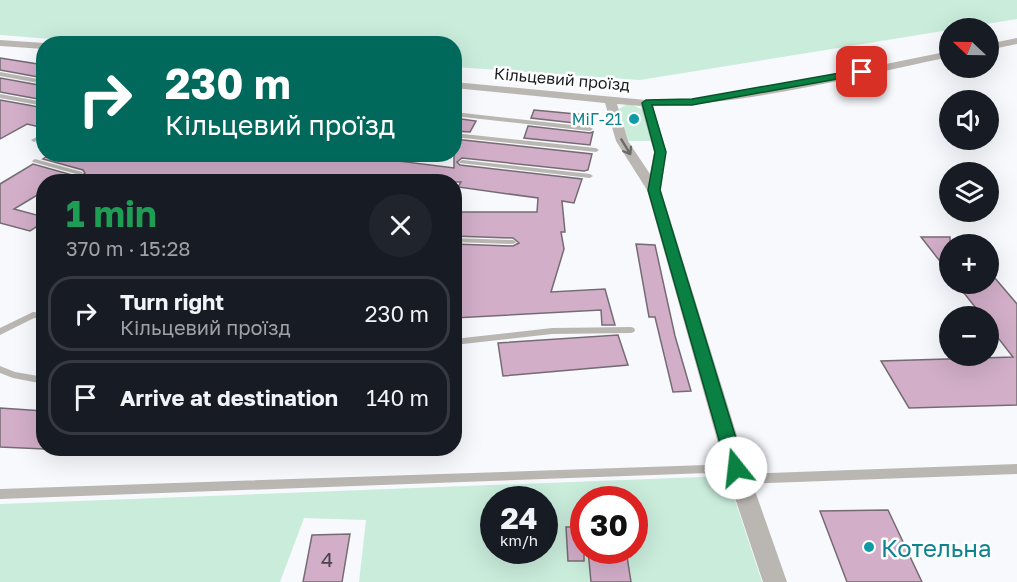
<!DOCTYPE html>
<meta charset="utf-8">
<style>
body{margin:0;font-family:"Golos Text",sans-serif;background:#20242c;color:#f1f3f6;height:100vh;display:flex;flex-direction:column;font-size:22px;white-space:nowrap}
*{box-sizing:border-box;margin:0}
p{font-size:20px;color:#9ea1a6}
.icon{flex:none;width:33px;height:33px;fill:none;stroke:currentColor;stroke-width:2;stroke-linecap:round;stroke-linejoin:round}
.map{position:relative;flex:1;overflow:hidden}
.details{position:absolute;left:36px;top:174px;width:426px;height:282px;display:flex;flex-direction:column;background:#171b24;border-radius:24px;box-shadow:0 6px 24px #0002}
.details>*{flex:none}
.banner{position:absolute;left:36px;top:36px;width:426px;height:126px;border-radius:24px;box-shadow:0 6px 24px #0002;background:#00695c;color:#fff;overflow:hidden}
.needle{width:39px;rotate:292deg}
.fabs{position:absolute;left:939px;top:18px;display:grid;gap:12px}
.fabs a{display:grid;place-items:center;width:60px;height:60px;border-radius:50%;background:#171b24;box-shadow:0 6px 24px #0002;font-size:30px}
.speed{position:absolute;left:480px;top:486px;display:flex;gap:12px;font-size:30px;font-weight:700;text-align:center}
.speed>*{display:grid;place-content:center;width:78px;height:78px;border-radius:50%;background:#171b24;box-shadow:0 6px 24px #0002;line-height:1}
.speed small{font-size:15px;font-weight:400}
.speed .limit{border:9px solid #d22;background:#fff;color:#111}
.pin{position:absolute;display:grid;place-items:center;width:51px;height:51px;color:#fff;margin:-26px;border-radius:12px;box-shadow:0 3px 9px #0006}
.me{position:absolute;width:66px;margin:-33px;rotate:344deg;stroke-linejoin:round;filter:drop-shadow(0 0 4px #0008)}
.turn{display:flex;align-items:center;gap:21px;height:126px;padding:0 30px;font-size:27px}
.turn .icon{width:78px;height:78px;stroke-width:2.5}
.turn b{display:block;font-size:42px;line-height:51px}
.round{display:grid;place-items:center;flex:none;width:63px;height:63px;border-radius:32px;background:#20242c}
.overview{display:flex;align-items:center;justify-content:space-between;height:102px;padding:0 30px}
h1{font-size:36px;font-weight:700;line-height:45px;color:#1e9e55}
ul{padding:0;list-style:none}
li{display:flex;align-items:center;gap:18px;height:75px;margin:0 12px 9px;padding:0 18px;border:3px solid #363941;border-radius:24px}
li div{flex:1}
li b{display:block;font-size:22px}
li em{font-style:normal}
.map>svg:first-child{display:block}
.green{fill:#c9ecdb;fill-rule:evenodd}
.building{fill:#d2aec9;stroke:#756c73;stroke-width:1.5}
.lines{fill:none;stroke-linecap:round;stroke-linejoin:round}
.lane{fill:#bab7b3;fill-rule:evenodd}
.street{fill:#bab7b3;fill-rule:evenodd}
.oneway{stroke:#6b6b6a}
.route{fill:#0b8043;stroke:#07532c;stroke-width:1.5}
.culture-dot{fill:#0f9aa8;stroke:#fff;stroke-width:2}
.labels{text-anchor:middle;dominant-baseline:central;stroke-width:5;stroke-linejoin:round;paint-order:stroke}
.far-street-label{font-size:16px;fill:#1c1f22;stroke:#fff}
.far-culture-label{font-size:16px;fill:#0d838f;stroke:#fff;text-anchor:end}
.near-number-label{font-size:20px;fill:#4a434c}
.near-culture-label{font-size:24px;fill:#0d838f;stroke:#fff;text-anchor:start}
</style>
<div class="map">
<svg width="1017" height="582" viewBox="0 0 1017 582">
<rect width="100%" height="100%" fill="#f7f9fd"/>
<path class="green" d="M0,0h1017v19l-377,61 -185,-13 -1,-23h-337l-117,-9z
M629,103l20,10 8,28h-35l-8,-29z
M727,476l35,106h-403l7,-62 -62,-2 -24,64h-280v-78zM494,500h50v50h-50zM584,500h50v50h-50z"/>
<path class="building" d="M0,58l44,7v13l-44,-8z
M0,78l44,8v14l-44,-8z
M0,100l44,8v20l-17,-4 -27,15z
M534,110l52,5 -3,9 -52,-6z
M454,118l22,3 -6,11 -16,-1z
M528,126l62,7 3,-1 -3,13 -66,-7z
M454,139l138,15 -4,16 -4,1 -122,-13 -5,4 3,3 122,14 -8,24 -12,-2 3,31h-4l3,17 -13,43 54,-3 10,36h-13l-1,-15 -147,8v-74l59,2 6,-3 -6,-5 -59,-2v-24h83l1,-14 -80,-11 3,-5h-27l-55,-7 -1,7h-334v9l-30,18 30,8v5l-14,9 -30,-8v-39l33,-20 46,13 6,-4 -2,-3 -40,-11 7,-5h292l112,14z
M921,237h29v37z
M636,244l19,1 20,91 16,55 -18,1 -18,-75h-6z
M988,270l29,34v101l-108,3 -28,-47 132,-4 -25,-32v-9h-6l-25,-32h31z
M618,335l10,30 -125,11 -5,-33z
M0,408l44,3v38l-44,-2z
M888,510l34,72h-75l-27,-71z
M566,527h18v34h-16z
M350,534l-8,48h-39l9,-47z
M588,550h38l5,32h-40z"/>
<g class="lines">
<path class="lane" d="M0,72l44,8v4l-44,-8z
M0,94l44,8v4l-44,-8z
M454,112l136,15 3,2 -3,2 -136,-15z
M44,133v5l-10,4 -3,-2z
M454,133l142,15 3,2 -3,2 -142,-15z
M35,159l47,13 1,1 -3,2 -47,-13 -1,-1z
M462,160l128,14 3,2 -3,2 -130,-15 -1,-1z
M454,238l59,2 4,2 -4,2 -59,-2z
M33,312l11,1v6l-10,-1 -34,17v-7z
M631,327l3,1 1,2 -1,2 -3,1 -79,1 -98,11v-6l98,-11z
M0,366l15,6 29,5v7l-31,-6 -13,-5z
M736,464l4,1 1,3 -1,3 -4,1 -736,27v-10z
M1017,464v10l-277,10 -4,-2 -1,-3 1,-3 4,-2z"/>
<path class="street" d="M1017,38v6l-29,6v-6z
M0,40l44,3 2,1h-2v5l-44,-3z
M950,51v6c-98,20 -198,47 -297,49l13,46 -5,38 86,278 40,114h-24l-38,-114 -78,-278 -31,-49 -11,-38 -151,-15v-6l192,18 46,-1 105,-17zM617,104l24,2 13,46 -4,22 -22,-33z"/>
</g>
<defs><path id="oneway-shaft" d="M-6 0H5M1.5-3L5.5 0L1.5 3" fill="none" stroke-width="1.6" stroke-linecap="round" stroke-linejoin="round" transform="scale(1.5)"/></defs>
<use class="oneway" href="#oneway-shaft" transform="translate(626 147) rotate(59)"/>
<path class="route" d="M862,69l5,3 -2,2 -173,31h-40l14,47 -6,38 85,278 -3,5 -6,2 -6,-2 -3,-5 -79,-278 7,-38 -13,-49 4,-3 46,-1z"/>
<g class="culture-dot">
<circle cx="634" cy="119" r="6"/>
<circle cx="869" cy="547" r="6"/>
</g>
<g class="labels">
<g class="far-street-label">
<text transform="translate(562 79) rotate(5)">Кільцевий проїзд</text>
</g>
<g class="far-culture-label">
<text x="622" y="119">МіГ-21</text>
</g>
<g class="near-number-label">
<text x="327" y="559">4</text>
</g>
<g class="near-culture-label">
<text x="881" y="547">Котельна</text>
</g>
</g>
</svg>
<div class="fabs">
<a><svg class="needle" viewBox="-14 -14 28 28"><path d="M0-13l5 13h-10z" fill="#e53935"/><path d="M0 13l5-13h-10z" fill="#9ea1a6"/></svg></a>
<a><svg class="icon" aria-label="sound" viewBox="0 0 24 24"><path d="M4 9h4l5-4v14l-5-4H4zM17 9q2 3 0 6"/></svg></a>
<a><svg class="icon" aria-label="layers" viewBox="0 0 24 24"><path d="M12 4l9 5-9 5-9-5zM3 14l9 5 9-5"/></svg></a>
<a>+</a>
<a>−</a>
</div>
<div class="speed"><div>24<small>km/h</small></div><div class="limit">30</div></div>
<div class="pin" style="left:862px;top:72px;background:#d93025"><svg class="icon" aria-label="arrive" viewBox="0 0 24 24"><path d="M6 21V4h12l-3 4 3 4H6"/></svg></div>
<svg class="me" style="left:736px;top:468px" viewBox="-20 -20 40 40"><circle r="19" fill="#fff"/><path d="M0-13L10 11 0 6-10 11z" fill="#0b8043"/></svg>
<div class="banner">
<div class="turn"><svg class="icon" aria-label="right" viewBox="0 0 24 24"><path d="M7 20v-9h11M14 6l5 5-5 5"/></svg><div><b>230 m</b>Кільцевий проїзд</div></div>
</div>
<section class="details">
<div class="overview"><div><h1>1 min</h1><p>370 m · 15:28</p></div><a class="round"><svg class="icon" aria-label="close" viewBox="0 0 24 24"><path d="M6 6l12 12M18 6L6 18"/></svg></a></div>
<ul>
<li><svg class="icon" aria-label="right" viewBox="0 0 24 24"><path d="M7 20v-9h11M14 6l5 5-5 5"/></svg><div><b>Turn right</b><p>Кільцевий проїзд</p></div><em>230 m</em></li>
<li><svg class="icon" aria-label="arrive" viewBox="0 0 24 24"><path d="M6 21V4h12l-3 4 3 4H6"/></svg><div><b>Arrive at destination</b></div><em>140 m</em></li>
</ul>
</section>
</div>
